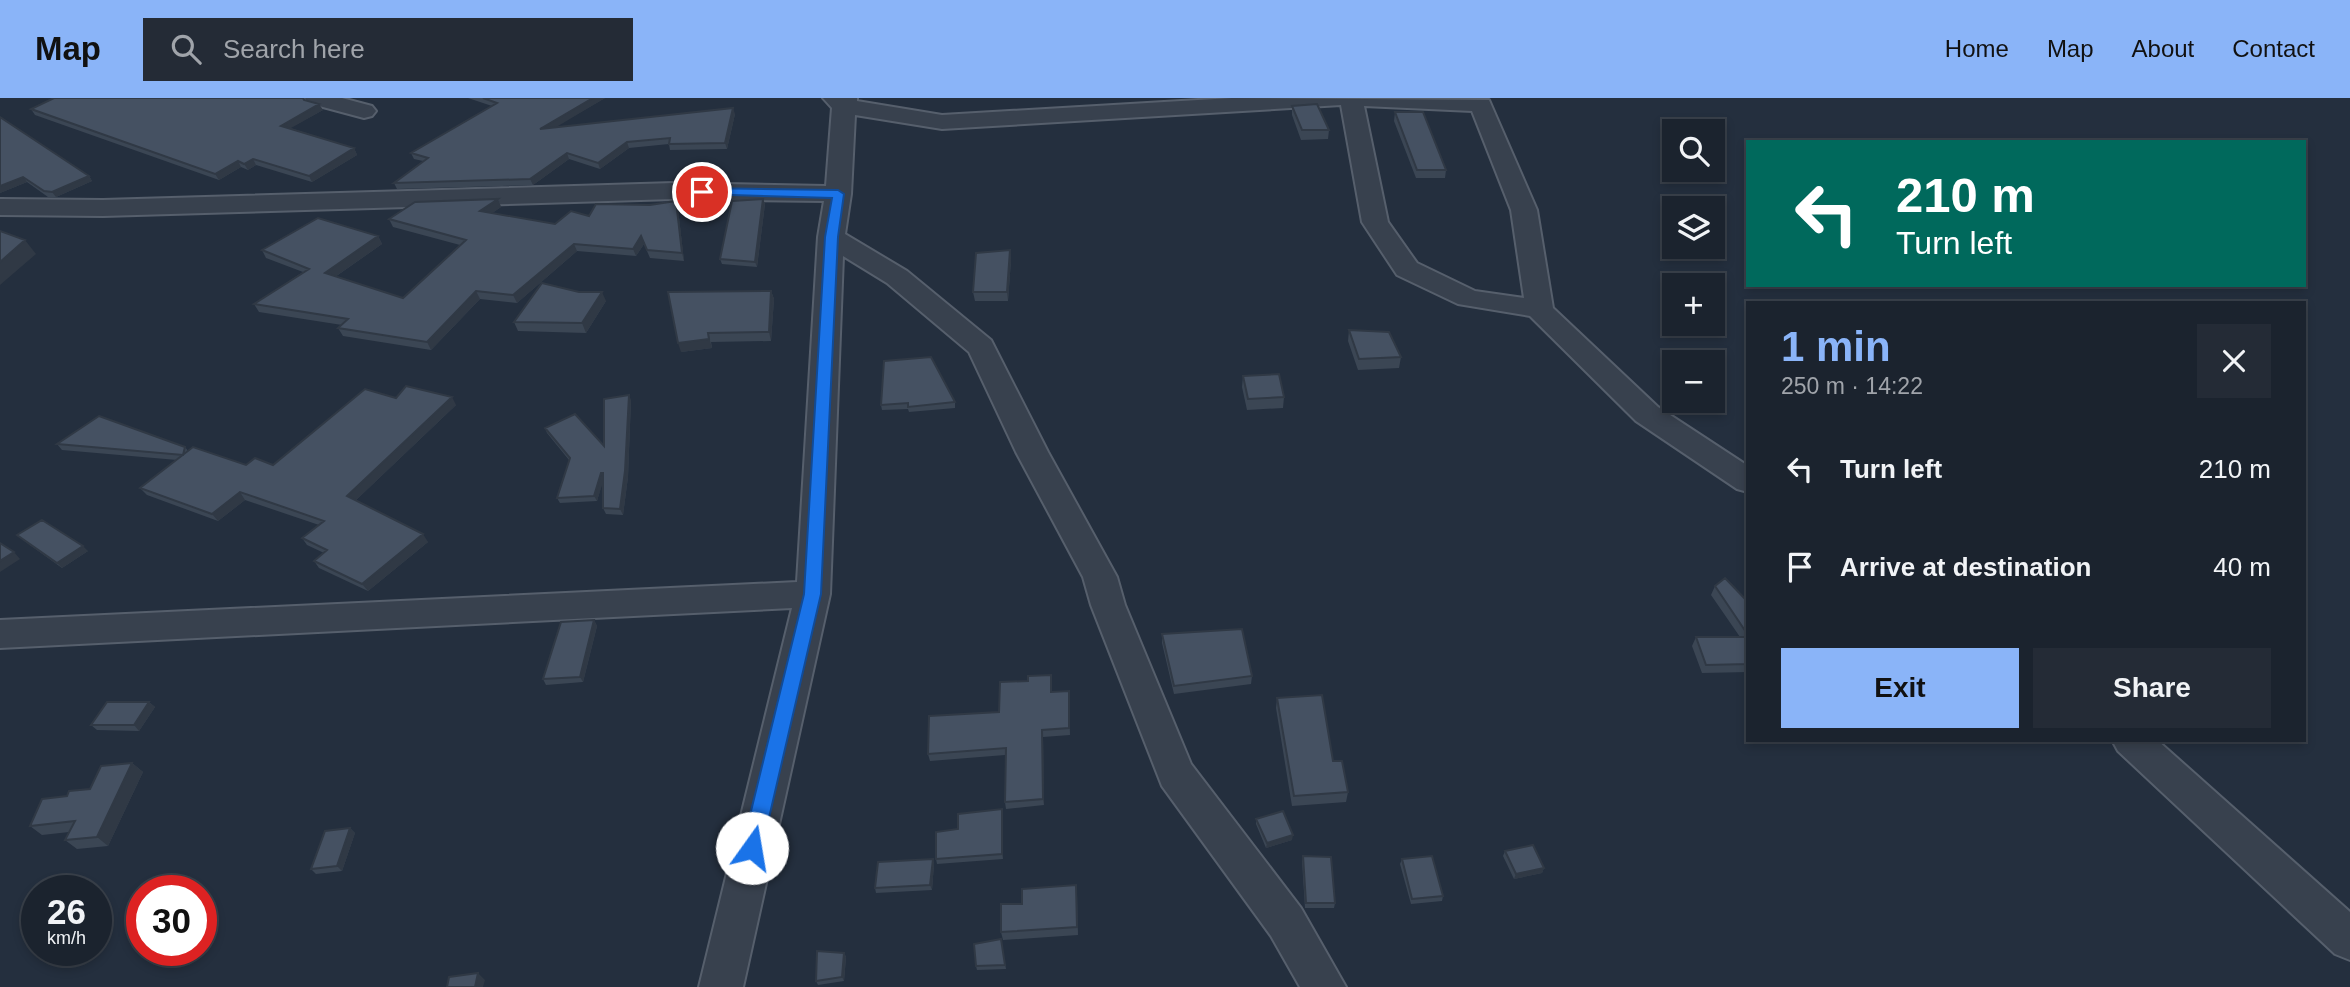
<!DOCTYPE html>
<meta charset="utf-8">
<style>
body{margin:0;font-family:Helvetica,sans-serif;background:#242b36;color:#f1f3f6;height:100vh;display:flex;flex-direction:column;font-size:26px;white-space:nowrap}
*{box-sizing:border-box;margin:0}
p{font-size:23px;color:#a0a4aa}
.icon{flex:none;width:38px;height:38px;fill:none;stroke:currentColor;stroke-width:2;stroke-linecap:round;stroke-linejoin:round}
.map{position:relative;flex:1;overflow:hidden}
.drawer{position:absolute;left:1746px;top:203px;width:560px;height:441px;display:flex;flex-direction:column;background:#1b232e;border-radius:0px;box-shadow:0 4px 10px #0003,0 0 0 2px #39404a}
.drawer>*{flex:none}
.banner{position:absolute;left:1746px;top:42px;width:560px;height:147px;border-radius:0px;box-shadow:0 4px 10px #0003,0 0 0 2px #39404a;background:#00695c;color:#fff;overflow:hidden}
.fabs{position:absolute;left:1662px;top:21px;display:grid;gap:14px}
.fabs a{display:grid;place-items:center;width:63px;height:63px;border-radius:0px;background:#1b232e;box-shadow:0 4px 10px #0003,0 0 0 2px #39404a;font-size:35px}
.speed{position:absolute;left:21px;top:777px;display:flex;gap:14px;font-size:35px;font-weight:700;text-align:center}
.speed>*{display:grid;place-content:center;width:91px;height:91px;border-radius:50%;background:#1b232e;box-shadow:0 4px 10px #0003,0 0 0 2px #39404a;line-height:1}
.speed small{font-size:18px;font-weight:400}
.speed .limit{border:10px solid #d22;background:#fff;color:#111}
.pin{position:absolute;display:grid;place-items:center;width:60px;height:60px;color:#fff;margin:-30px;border:4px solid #fff;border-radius:50%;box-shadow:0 2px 7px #0007}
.me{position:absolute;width:77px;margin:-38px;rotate:13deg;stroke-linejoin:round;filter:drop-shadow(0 0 5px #0008)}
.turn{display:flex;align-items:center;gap:24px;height:147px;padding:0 35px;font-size:32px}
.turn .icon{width:91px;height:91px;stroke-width:2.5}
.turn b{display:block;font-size:49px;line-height:60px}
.round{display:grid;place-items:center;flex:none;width:74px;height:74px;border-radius:0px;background:#242b36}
.overview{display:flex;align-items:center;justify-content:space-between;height:119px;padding:0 35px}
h1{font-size:42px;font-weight:700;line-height:52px;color:#8ab4f8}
.cta{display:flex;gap:14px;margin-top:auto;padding:14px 35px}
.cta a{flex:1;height:80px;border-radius:0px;background:#8ab4f8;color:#111;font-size:28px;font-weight:700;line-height:80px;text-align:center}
.cta a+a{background:#242b36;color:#f1f3f6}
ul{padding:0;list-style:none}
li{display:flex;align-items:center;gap:21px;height:98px;padding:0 35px}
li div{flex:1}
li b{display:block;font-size:26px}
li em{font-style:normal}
header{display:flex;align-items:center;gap:42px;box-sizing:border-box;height:98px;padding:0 35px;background:#8ab4f8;color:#111}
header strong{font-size:33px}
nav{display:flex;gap:38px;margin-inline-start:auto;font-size:24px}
.search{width:490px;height:63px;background:#242b36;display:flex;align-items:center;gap:18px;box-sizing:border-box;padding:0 24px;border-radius:0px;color:#a0a4aa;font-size:26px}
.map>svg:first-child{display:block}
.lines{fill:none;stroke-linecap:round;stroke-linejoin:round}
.minor-casing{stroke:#565f6c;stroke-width:4}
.minor{fill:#38414e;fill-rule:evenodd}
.wall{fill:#3b4654}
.shaded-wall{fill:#303945}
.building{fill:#455162;stroke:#303945;stroke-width:2}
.route{fill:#1a73e8;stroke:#114b97;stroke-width:2}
</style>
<header>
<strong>Map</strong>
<div class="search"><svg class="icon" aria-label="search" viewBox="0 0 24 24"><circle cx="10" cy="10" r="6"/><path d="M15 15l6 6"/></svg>Search here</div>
<nav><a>Home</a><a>Map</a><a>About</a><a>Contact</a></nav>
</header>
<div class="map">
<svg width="2350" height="889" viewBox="0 0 2350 889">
<rect width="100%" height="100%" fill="#242f3e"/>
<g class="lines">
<defs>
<path id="minor" d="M305,0h37l30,8 4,5 -4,5 -8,2 -56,-15z
M823,0h34v3l85,14 290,-17 257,2 48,110 16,98 105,99 90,59v26l-11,-3 -101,-68 -106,-105 -72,-12 -61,-29 -35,-53 -21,-117 -399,24 -87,-14 -4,79 -6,40 62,37 84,69 57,112 69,125 8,28 66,159 110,144 45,79h-46l-29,-51 -109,-150 -71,-181 -8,-28 -67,-125 -47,-100 -82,-69 -44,-27 -13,338 -87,393h-44l93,-379 -792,40v-28l797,-38 21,-345 6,-36 -150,-2 -571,17 -103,-1v-16l103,1 571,-17 152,3 6,-78zM1364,8l108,5 39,99 13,88 -49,-7 -58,-28 -29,-41z
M2112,642h45l193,172v48l-15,-6 -217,-203z"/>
</defs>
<use href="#minor" class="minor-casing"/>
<use href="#minor" class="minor"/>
</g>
<path class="wall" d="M54,0h250l1,2 18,10 -33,18 64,20 3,7 -45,27 -56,-17 -8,5 -7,-3 -22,13 -184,-65 -4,-6z
M468,0h137l-50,29 180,-13 -8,35 -57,1 -1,-6 -40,4 -29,21 -31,-10 -36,26 -136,4 -3,-6 29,-22 -9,-2 -3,-6 81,-47z
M1292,8l37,24 -1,9 -27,1 -9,-25z
M1395,14l51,58 -1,8h-29l-22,-57z
M0,19l89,59 3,5 -36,16h-8l-21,-15 -27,11z
M498,101l3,8 -9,6 63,11 34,-8 89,-7 6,52 -34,-3 -6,-14 -8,12 -59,-5 -60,52 -37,-4 -49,51 -88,-14 -5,-8 4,-3 -83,-13 -5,-8 49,-32 -37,-14 -4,-8 116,-14 4,8 -47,33 68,21 57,-53 -67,-18 -4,-8z
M763,101l2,5 -8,63 -35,-3 -2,-5z
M1010,152l1,10 -3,41h-33l-2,-9z
M771,193l3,8 -3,42 -60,1 1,6 -31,4z
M606,203l-20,32 -68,-2 -4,-9z
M1349,232l52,27 -2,11 -41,2 -10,-29z
M884,263l71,41v6l-46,4 -1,-3 -26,1 -1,-5z
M1243,278l41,21 -1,11 -36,2 -5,-23z
M396,300l60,7 -101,96 73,41 -60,49 -49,-23 -5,-7 10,-8 -17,-8 -5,-7 17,-13 -74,-25 -27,21 -71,-26 -7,-7 37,-28 -115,-10 -5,-6 128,3 3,4 58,14h27z
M631,302l-3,77 -5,38 -17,-1 -3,-6v-28l-6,21 -37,2 -3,-5 12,-38 -22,-27 -2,-5 59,18z
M17,437l71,16 -26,17 -39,-28z
M1715,488l33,16v70l-46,1 -10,-27 4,-9h44l-29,-42z
M594,522l3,6 -14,56 -37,3 -3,-6z
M1162,536l90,42 -1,8 -77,10 -12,-51z
M1051,577l1,17 17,6 1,37 -27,2 1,68 -38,4 -1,-7v-47l-75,6 -2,-7 71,-42 29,-31z
M1277,600l56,63 15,31 -2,10 -54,4 -16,-98z
M149,604l6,5 -16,24 -42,-1 -6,-5z
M132,665l11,9 -35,74 -31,3 -12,-9 4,-8 -27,3 -12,-9z
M1003,716v45l-66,5 -1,-5 22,-30z
M1256,721l36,21 -26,8 -10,-24z
M350,730l5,5 -13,38 -26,3 -5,-5z
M1505,753l39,17 -2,5 -28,6 -11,-23z
M1303,758l32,47 -1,5h-29l-3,-47z
M933,761l1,5 -2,26 -56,3 -1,-5z
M1402,761l41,37 -1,5 -31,3 -11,-40z
M1077,796l1,41 -75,5 -2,-8 21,-28z
M1001,841l5,30 -29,1 -1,-4z
M844,855l2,4 -2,24 -26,4 -2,-4z"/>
<path class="shaded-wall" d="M593,0h12l-62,37 -3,-6z
M319,6l4,6 -39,22 -3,-6z
M733,10l2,6 -8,35 -2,-6z
M627,44l2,6 -29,21 -2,-6z
M354,50l3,7 -45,27 -3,-6z
M567,55l2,6 -36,26 -3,-6z
M253,61l3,6 -8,5 -4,-6z
M238,63l3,6 -22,13 -4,-6z
M89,78l3,5 -36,16 -4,-5z
M23,79l4,5 -27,11v-7z
M498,101l3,8 -17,12 -4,-8z
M763,101l2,5 -8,63 -2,-5z
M676,103l2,8 6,52 -2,-8z
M378,138l4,8 -53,37 -4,-8z
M641,138l3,8 -8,12 -3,-7z
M25,142l11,14 -36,31v-23z
M574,146l3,7 -60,52 -4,-8z
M1010,152l1,10 -3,41 -1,-9z
M476,193l4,8 -49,51 -4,-8z
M771,193l3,8 -3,42 -2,-9z
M602,194l4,9 -20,32 -4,-10z
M708,235l4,15 -31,4 -3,-9z
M629,297l2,5 -3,77 -5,38 -3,-6z
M452,299l4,8 -104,99 -5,-8z
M601,375l3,6 -7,22 -3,-5z
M240,394l5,8 -27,21 -6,-7z
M423,436l5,8 -60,49 -6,-7z
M83,448l5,5 -26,17 -5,-5z
M14,454l6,7 -20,13v-11z
M594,522l3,6 -14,56 -3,-5z
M149,604l6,5 -16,24 -5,-6z
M1042,632l1,7 1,68 -1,-6z
M132,665l11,9 -35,74 -11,-9z
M1002,711l1,5v45l-1,-5z
M350,730l5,5 -13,38 -5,-5z
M1293,737l-1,5 -26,8 1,-5z
M933,761l1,5 -2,26 -2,-5z
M1544,770l-2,5 -28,6 2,-5z
M844,855l2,4 -2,24 -2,-4z
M478,875l7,7 -2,7h-8z"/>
<path class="building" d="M54,0h249l1,2 15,4 -38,22 73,22 -45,28 -56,-17 -9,5 -6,-3 -23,13 -184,-65z
M483,0h110l-53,31 193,-21 -8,35 -56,1 1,-6 -43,4 -29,21 -31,-10 -37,26 -136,4 34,-25 -17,-5 86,-50z
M1317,6l12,26h-27l-10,-24z
M1395,14h28l23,58h-29z
M0,19l89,59 -37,16 -8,-1 -21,-14 -23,9z
M498,101l-18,12 75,13 16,-13 18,5 7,-12 54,1 26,-4 6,52 -35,-3 -6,-14 -8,13 -59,-5 -61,51 -37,-4 -49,51 -89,-14 10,-9 -94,-15 55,-35 -47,-19 56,-32 60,18 -53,37 78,25 63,-58 -77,-21 26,-17z
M763,101l-8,63 -35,-3 12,-58z
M0,133l25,9 -25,22z
M1010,152l-3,42h-34l3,-39z
M542,185l37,9h23l-20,31 -68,-1z
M771,193l-2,41 -61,1 1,6 -31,4 -10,-51z
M1349,232l40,2 12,25 -42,2z
M931,259l24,45 -47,5v-4l-27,2 3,-44z
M1279,276l5,23 -36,2 -5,-23z
M406,288l46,11 -105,99 76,38 -61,50 -48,-23 13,-11 -25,-12 22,-17 -84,-29 -28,22 -72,-26 53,-41 53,18 9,-7 18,7 92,-76 31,9z
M629,297l-4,76 -5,38 -17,-1v-35h-2l-7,23 -37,2 13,-40 -25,-30 30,-14 29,32v-47z
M99,318l86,31 -2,8 -126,-11z
M42,422l41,26 -26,17 -40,-28z
M0,445l14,9 -14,9z
M1725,480l23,24v33l-33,-49z
M594,522l-14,57 -37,2 18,-57z
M1242,531l10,47 -78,10 -12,-52z
M1696,539h52v27l-42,1z
M1051,577v17l18,-1v37l-27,2 1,69 -38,3 1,-54 -78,6 1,-38 70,-4 1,-30 28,-1v-5z
M1322,597l11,66h9l6,31 -54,4 -17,-98z
M107,604h42l-15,23h-43z
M132,665l-35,74 -32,3 10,-19 -45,5 12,-27 25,-3 2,-5 21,-2 11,-23z
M1002,711v45l-66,5v-27l22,-3v-15z
M1283,713l10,24 -26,8 -11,-24z
M350,730l-13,38 -26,3 14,-38z
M1533,747l11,23 -28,6 -11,-23z
M1303,758l28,1 4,46h-29z
M1432,758l11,40 -31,3 -10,-40z
M933,761l-3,26 -55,3 3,-26z
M1076,787l1,42 -76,5v-28h21v-15z
M1001,841l4,26 -29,1 -2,-22z
M817,853l27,2 -2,24 -26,4z
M478,875l-3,14h-28l2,-10z"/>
<path class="route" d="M702,90l136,2 6,4 -6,43 -17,357 -59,254 -3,6 -7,3 -7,-3 -3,-6 62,-254 21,-357 7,-39 -134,-4v-5z"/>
</svg>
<div class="fabs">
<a><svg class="icon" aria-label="search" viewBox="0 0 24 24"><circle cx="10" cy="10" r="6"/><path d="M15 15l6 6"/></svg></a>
<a><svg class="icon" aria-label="layers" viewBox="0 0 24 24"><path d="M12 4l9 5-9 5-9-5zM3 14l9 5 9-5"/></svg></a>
<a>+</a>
<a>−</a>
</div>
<div class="speed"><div>26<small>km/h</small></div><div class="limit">30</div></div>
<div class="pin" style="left:702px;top:94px;background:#d93025"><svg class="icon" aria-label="arrive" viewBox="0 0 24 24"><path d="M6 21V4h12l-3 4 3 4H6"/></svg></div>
<svg class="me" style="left:752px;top:750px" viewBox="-20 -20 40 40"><circle r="19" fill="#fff"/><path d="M0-13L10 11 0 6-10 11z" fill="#1a73e8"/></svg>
<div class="banner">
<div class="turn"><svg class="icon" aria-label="left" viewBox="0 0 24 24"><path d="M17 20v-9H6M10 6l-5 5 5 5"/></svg><div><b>210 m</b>Turn left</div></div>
</div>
<section class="drawer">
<div class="overview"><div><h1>1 min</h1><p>250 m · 14:22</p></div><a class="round"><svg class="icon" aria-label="close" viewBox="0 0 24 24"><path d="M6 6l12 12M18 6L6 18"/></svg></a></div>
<ul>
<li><svg class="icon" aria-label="left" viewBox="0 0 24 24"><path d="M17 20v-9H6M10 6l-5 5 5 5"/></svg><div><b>Turn left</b></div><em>210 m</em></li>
<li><svg class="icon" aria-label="arrive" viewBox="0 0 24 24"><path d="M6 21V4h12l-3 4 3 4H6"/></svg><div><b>Arrive at destination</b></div><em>40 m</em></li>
</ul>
<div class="cta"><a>Exit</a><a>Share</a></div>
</section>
</div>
